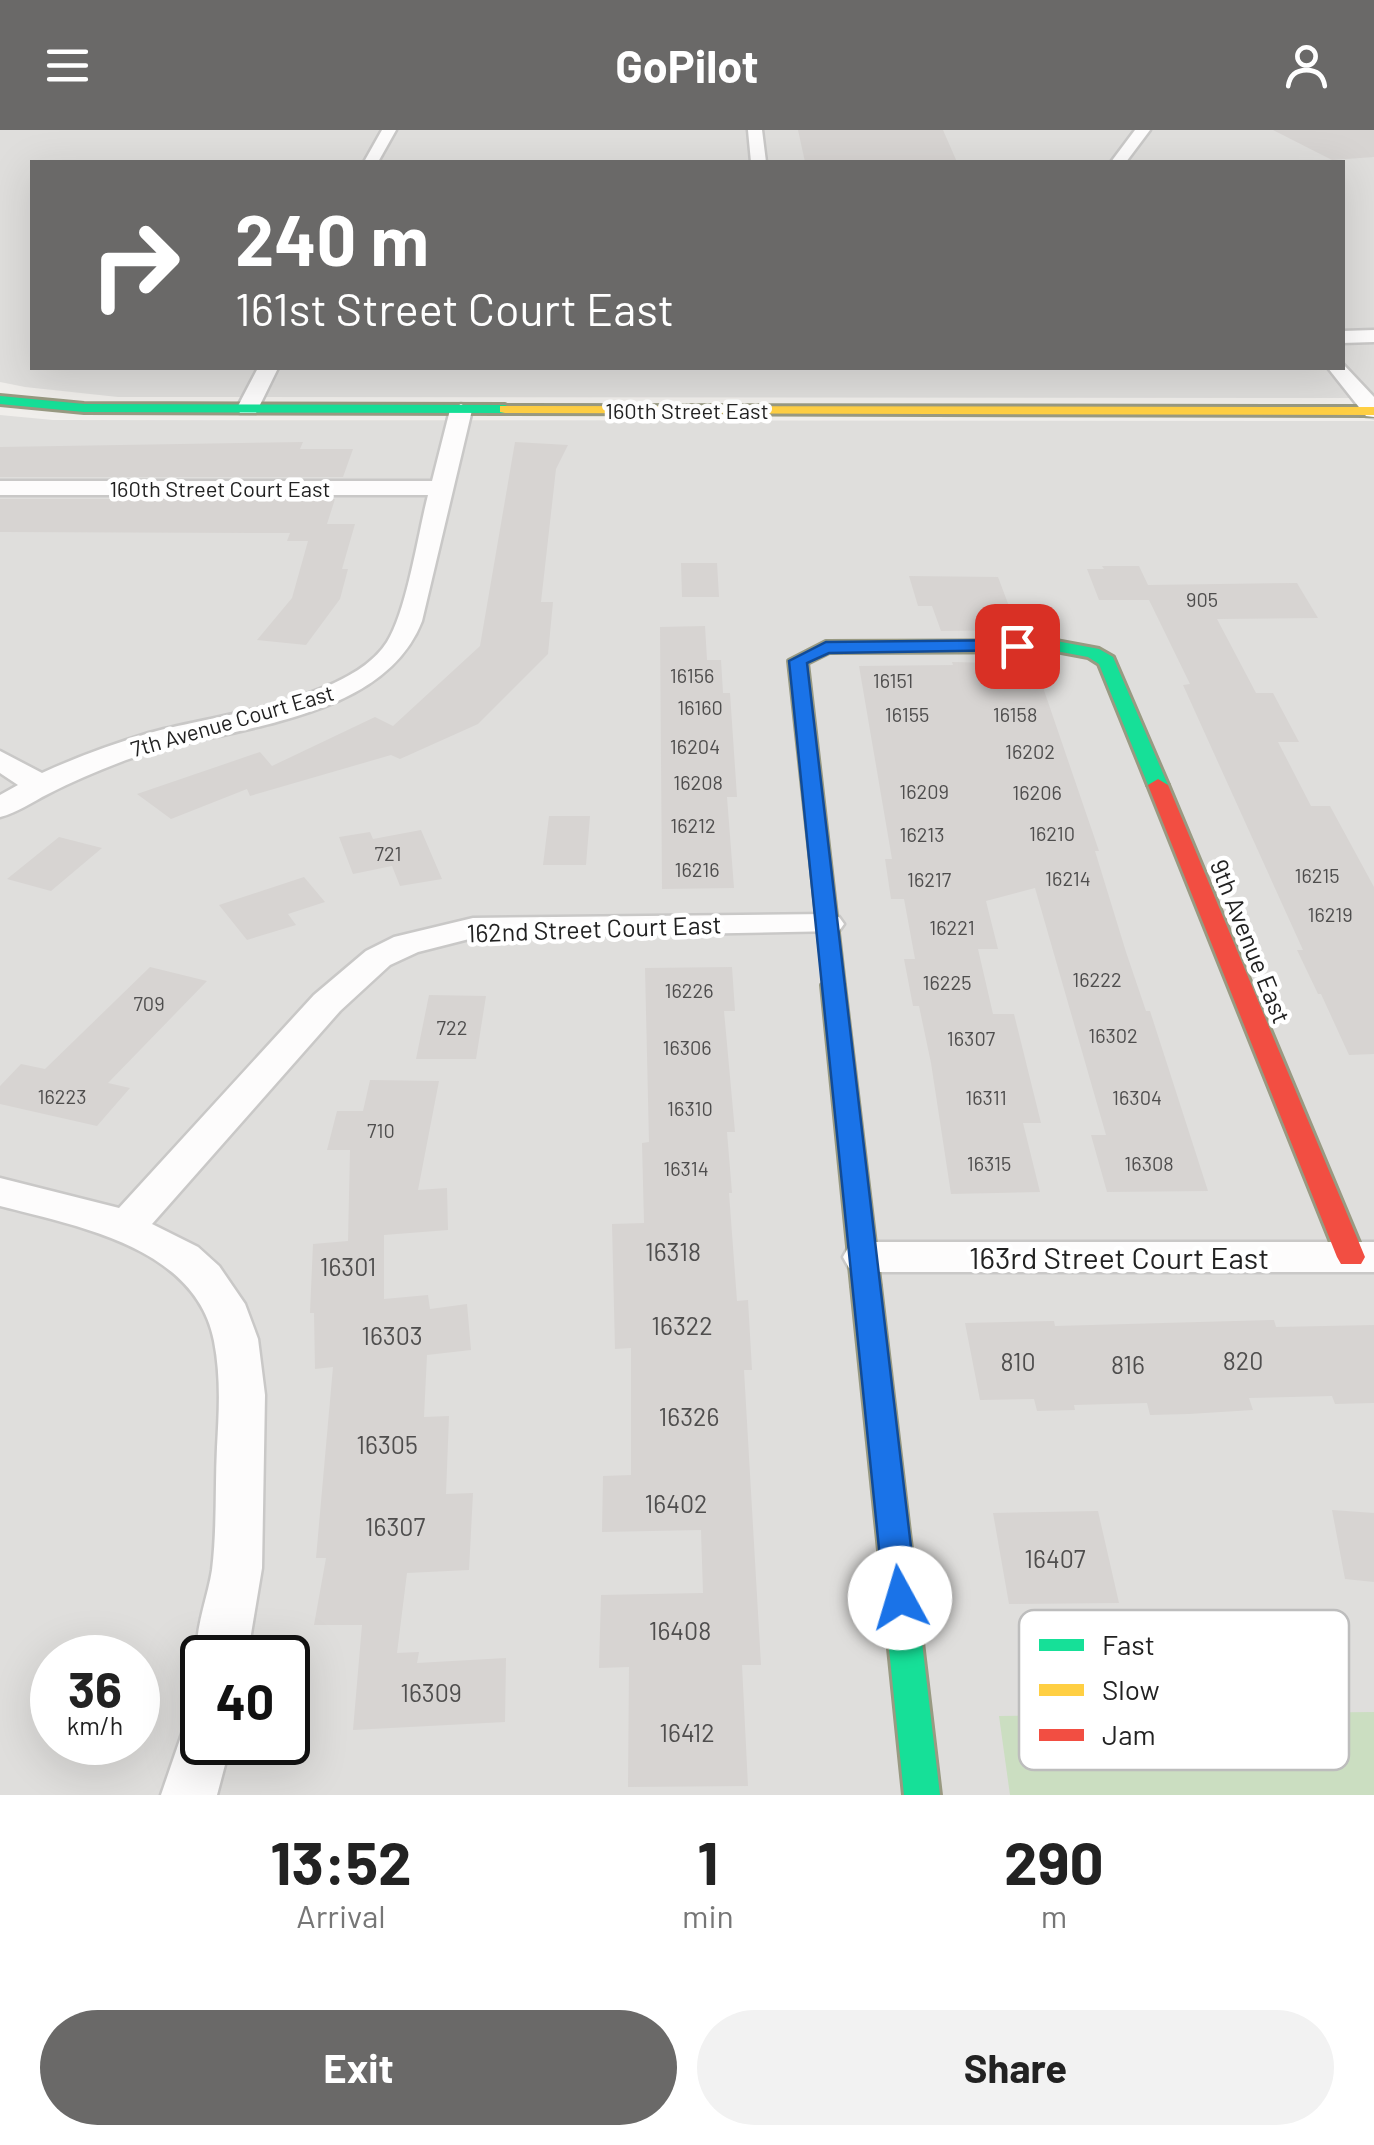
<!DOCTYPE html>
<style>
body{margin:0;font-family:Barlow,sans-serif;background:#f2f2f2;color:#222;height:100vh;display:flex;flex-direction:column;font-size:38px;white-space:nowrap}
*{box-sizing:border-box;margin:0}
p{font-size:32px;color:#767676}
.icon{flex:none;width:55px;height:55px;fill:none;stroke:currentColor;stroke-width:2;stroke-linecap:round;stroke-linejoin:round}
.map{position:relative;height:1665px;overflow:hidden}
.panel{display:flex;flex-direction:column;background:#fff;flex:1}
.panel>*{flex:none}
.top-card{position:absolute;left:30px;top:30px;width:1315px;height:210px;border-radius:0px;box-shadow:0 10px 40px #0002;background:#6a6968;color:#fff;overflow:hidden}
.speed{position:absolute;left:30px;top:1505px;display:flex;gap:20px;font-size:50px;font-weight:700;text-align:center}
.speed>*{display:grid;place-content:center;width:130px;height:130px;border-radius:50%;background:#fff;box-shadow:0 10px 40px #0002;line-height:1}
.speed small{font-size:25px;font-weight:400}
.speed .limit{border:5px solid #111;border-radius:15px;background:#fff;color:#111}
.pin{position:absolute;display:grid;place-items:center;width:85px;height:85px;color:#fff;margin:-42px;border-radius:20px;box-shadow:0 5px 15px #0006}
.me{position:absolute;width:110px;margin:-55px;rotate:354deg;stroke-linejoin:round;filter:drop-shadow(0 0 8px #0008)}
.turn{display:flex;align-items:center;gap:35px;height:210px;padding:0 40px;font-size:45px}
.turn .icon{width:130px;height:130px;stroke-width:2.5}
.turn b{display:block;font-size:70px;line-height:85px}
.eta{display:flex;justify-content:space-evenly;align-items:center;height:170px;text-align:center}
.eta b{font-size:60px;font-weight:700;line-height:70px}
.action{display:flex;gap:20px;margin-top:auto;padding:20px 40px}
.action a{flex:1;height:115px;border-radius:60px;background:#6a6968;color:#fff;font-size:40px;font-weight:700;line-height:115px;text-align:center}
.action a+a{background:#f2f2f2;color:#222}
header{display:flex;justify-content:space-between;align-items:center;height:130px;padding:0 40px;background:#6a6968;color:#fff;font-size:45px;font-weight:700}
.map>svg:first-child{display:block}
.residential{fill:#dfdedc;fill-rule:evenodd}
.forest{fill:#cbdec1}
.building{fill:#d7d4d2}
.lines{fill:none;stroke-linecap:round;stroke-linejoin:round}
.street-casing{stroke:#c9c8c7;stroke-width:5}
.fast-casing{stroke:#999a82;stroke-width:6}
.slow-casing{stroke:#999a82;stroke-width:6}
.jam-casing{stroke:#999a82;stroke-width:6}
.street{fill:#fdfcfc;fill-rule:evenodd}
.fast{fill:#16e098;fill-rule:evenodd}
.slow{fill:#ffcf43;fill-rule:evenodd}
.jam{fill:#f24e42;fill-rule:evenodd}
.route{fill:#1a73e8;stroke:#114b97;stroke-width:2.5}
.labels{text-anchor:middle;dominant-baseline:central;stroke-width:9;stroke-linejoin:round;paint-order:stroke}
.number-label{font-size:20px;fill:#4f4e4e}
.far-street-label{font-size:22px;fill:#222;stroke:#fff}
.street-label{font-size:25px;fill:#222;stroke:#fff}
.near-number-label{font-size:25px;fill:#4f4e4e}
.near-street-label{font-size:30px;fill:#222;stroke:#fff}
.key{fill:#fff;stroke:#bdbdbd;stroke-width:2.5}
.key-label{font-size:28px;fill:#222}
</style>
<header><svg class="icon" aria-label="menu" viewBox="0 0 24 24"><path d="M4 6h16M4 12h16M4 18h16"/></svg>GoPilot<svg class="icon" aria-label="person" viewBox="0 0 24 24"><circle cx="12" cy="8" r="4"/><path d="M4 21q1-7 8-7t8 7"/></svg></header>
<div class="map">
<svg width="1374" height="1665" viewBox="0 0 1374 1665">
<rect width="100%" height="100%" fill="#f0eeeb"/>
<path class="residential" d="M0,0h1374v268l-1256,-1 -93,-10 -25,-5zM32,32h1310v206h-1310z
M0,285l53,5 1321,1v1374h-1374zM52,1528h86v84h-86zM202,1528h86v84h-86z"/>
<path class="forest" d="M1374,1582v83h-364l-11,-79z"/>
<path class="building" d="M798,0h145l14,32h-152z
M1273,0h101v27l-42,3z
M303,312l-3,7h53l-10,28h-343v-30z
M515,312l53,3 -12,24 -15,133h12l-5,52 -70,70 -78,35 -9,-4 -141,41 -3,-7 -76,30 -34,-25 123,-42 12,14 103,-49 18,9 87,-80z
M0,369h335l-8,25h28l-13,45h6l-8,30 -34,46 -49,-5 35,-42 16,-57h-21l3,-8 -290,-1z
M681,433h36l2,34h-37z
M1102,436h37l9,19 149,-2 21,35 -101,1 39,74h17l26,49h-21l33,64h19l44,81v167l-25,1 -28,-61h-3l-21,-44h6l-120,-265 7,-1 -41,-84h-50l-12,-31h17z
M909,446l89,1 20,53 -77,1 -9,-25h-14z
M705,496l2,34h14l2,33h7l7,104h-10l7,91 -72,1 -2,-262z
M952,532l83,2 64,187h-4l31,101 20,59h4l58,180 -101,1 -16,-57h15l-71,-247 -49,13 12,48h-20l15,65h21l27,109h-18l17,69 -89,2 -20,-131 -12,-57h-6l-9,-47h11l-11,-60h-13l-6,-40h7l-33,-193 94,-1z
M549,686h41l-4,49h-43z
M421,700l21,49 -42,7 -8,-20 -39,8 -14,-37 31,-5 3,7z
M59,707l43,11 -51,43 -44,-12z
M304,747l21,25 -37,12 8,11 -49,15 -28,-35z
M150,837l57,14 -99,102 22,5 -33,38 -97,-22v-18l21,-22 24,5z
M732,837l3,44h-11l11,121h-8l5,61h-3l8,108 11,-1 4,70h-8l17,295h-19l6,121 -120,1 1,-120 -30,1 2,-73 102,-2 -2,-63 -99,2 1,-56 28,-1v-127l-16,1 -3,-125 32,-1 -2,-80 7,-1 -4,-174z
M429,865l57,1 -10,63h-60z
M370,950l69,1 -21,109 29,-2 1,42 -64,5v64l44,-4 2,14 37,-5 4,46 -44,5 -3,62 25,-1 -3,78 27,-1 -4,77 -62,3 -10,80 22,-1 -2,11 89,-5 -1,64 -152,8 9,-105h-48l12,-67h-10l17,-191 -18,2 -1,-56h-4l3,-69 35,-3 2,-91h-23l10,-39h26z
M1274,1190l2,7 98,-2v78l-39,1 -3,-8 -83,2 4,12 -64,4 -39,1 -3,-12 -73,2 1,5 -38,1 -3,-12 -54,1 -15,-77 89,-2 1,5z
M1332,1380l42,3v69l-29,-3z
M1098,1381l21,92 -110,1 -16,-91z"/>
<g class="lines">
<defs>
<path id="street" d="M382,0h14l-18,32h-14z
M748,0h14l4,32h-15z
M1135,0h15l-24,32h-15z
M1374,200v12l-32,1v-12z
M1342,233l32,34v20l-8,-1 -38,-48h14z
M258,238h20l-22,45h-16l-3,-5z
M461,274l11,6 -50,211c-41,105 -202,105 -296,139 -26,10 -53,21 -78,34 -16,8 -31,19 -48,23v-22l18,-10 -18,-12v-22l42,22c35,-16 71,-29 107,-40 64,-18 201,-32 238,-91 20,-32 31,-108 41,-147h-428v-14h432l18,-71z
M827,784l12,3 5,7 -5,7 -366,7 -55,14 -28,13 -50,46 -188,213 46,23 21,19 26,38 13,35 7,56 -3,173 -15,90h-45v16c-14,-31 5,-71 10,-104 5,-40 3,-82 5,-123 2,-35 4,-71 -3,-106 -18,-94 -137,-115 -214,-135v-28l119,30 195,-213 52,-44 28,-14 79,-19z
M864,1112h510v30h-510l-15,-4 -6,-11 6,-11z
M202,1588v24h29l-14,53h-56l24,-70z"/>
<path id="fast" d="M0,266l84,8 421,1 7,4 -7,4 -421,-1 -84,-8z
M1056,511l43,8 14,8 55,128 -3,4 -7,2 -10,-6 -49,-121 -11,-7 -32,-6 -227,1 -22,11 37,322 -3,5h-16l-36,-329 37,-19z
M866,1146l10,3 4,7 60,509h-36l-52,-509 4,-7z"/>
<path id="slow" d="M500,276l874,1v8l-869,-2 -5,-1z"/>
<path id="jam" d="M1158,649l10,6 197,472 -4,7h-20l-4,-7 -189,-472z
M833,848l11,7 36,301 -4,7 -10,3 -10,-3 -4,-7 -30,-301z"/>
</defs>
<use href="#street" class="street-casing"/>
<use href="#fast" class="fast-casing"/>
<use href="#slow" class="slow-casing"/>
<use href="#jam" class="jam-casing"/>
<use href="#street" class="street"/>
<use href="#fast" class="fast"/>
<use href="#slow" class="slow"/>
<use href="#jam" class="jam"/>
</g>
<path class="route" d="M1017,510l7,2v8l-195,3 -22,10 110,935 -5,10 -12,4 -11,-4 -5,-10 -95,-937 37,-19z"/>
<g class="labels">
<g class="number-label">
<text x="1202" y="469">905</text>
<text x="692" y="545">16156</text>
<text x="893" y="550">16151</text>
<text x="700" y="577">16160</text>
<text x="907" y="584">16155</text>
<text x="1015" y="584">16158</text>
<text x="695" y="616">16204</text>
<text x="1030" y="621">16202</text>
<text x="698" y="652">16208</text>
<text x="924" y="661">16209</text>
<text x="1037" y="662">16206</text>
<text x="693" y="695">16212</text>
<text x="1052" y="703">16210</text>
<text x="922" y="704">16213</text>
<text x="388" y="723">721</text>
<text x="697" y="739">16216</text>
<text x="1317" y="745">16215</text>
<text x="1068" y="748">16214</text>
<text x="929" y="749">16217</text>
<text x="1330" y="784">16219</text>
<text x="952" y="797">16221</text>
<text x="1097" y="849">16222</text>
<text x="947" y="852">16225</text>
<text x="689" y="860">16226</text>
<text x="149" y="873">709</text>
<text x="452" y="897">722</text>
<text x="1113" y="905">16302</text>
<text x="971" y="908">16307</text>
<text x="687" y="917">16306</text>
<text x="62" y="966">16223</text>
<text x="986" y="967">16311</text>
<text x="1137" y="967">16304</text>
<text x="690" y="978">16310</text>
<text x="381" y="1000">710</text>
<text x="989" y="1033">16315</text>
<text x="1149" y="1033">16308</text>
<text x="686" y="1038">16314</text>
</g>
<g class="far-street-label">
<text x="687" y="280">160th Street East</text>
<text x="220" y="358">160th Street Court East</text>
<text transform="translate(232 590) rotate(-16)">7th Avenue Court East</text>
</g>
<g class="street-label">
<text transform="translate(594 798) rotate(-2)">162nd Street Court East</text>
<text transform="translate(1251 811) rotate(68)">9th Avenue East</text>
</g>
<g class="near-number-label">
<text x="673" y="1121">16318</text>
<text x="348" y="1136">16301</text>
<text x="682" y="1195">16322</text>
<text x="392" y="1205">16303</text>
<text x="1243" y="1230">820</text>
<text x="1018" y="1231">810</text>
<text x="1128" y="1234">816</text>
<text x="689" y="1286">16326</text>
<text x="387" y="1314">16305</text>
<text x="676" y="1373">16402</text>
<text x="395" y="1396">16307</text>
<text x="1055" y="1428">16407</text>
<text x="680" y="1500">16408</text>
<text x="431" y="1562">16309</text>
<text x="687" y="1602">16412</text>
</g>
<g class="near-street-label">
<text x="1119" y="1127">163rd Street Court East</text>
</g>
</g>
<rect x="1019" y="1480" width="330" height="160" rx="15" class="key"/>
<rect x="1039" y="1509" width="45" height="12" fill="#16e098"/>
<rect x="1039" y="1554" width="45" height="12" fill="#ffcf43"/>
<rect x="1039" y="1599" width="45" height="12" fill="#f24e42"/>
<g class="key-label">
<text x="1102" y="1525">Fast</text>
<text x="1102" y="1570">Slow</text>
<text x="1102" y="1615">Jam</text>
</g>
</svg>
<div class="speed"><div>36<small>km/h</small></div><div class="limit">40</div></div>
<div class="pin" style="left:1017px;top:516px;background:#d93025"><svg class="icon" aria-label="arrive" viewBox="0 0 24 24"><path d="M6 21V4h12l-3 4 3 4H6"/></svg></div>
<svg class="me" style="left:900px;top:1468px" viewBox="-20 -20 40 40"><circle r="19" fill="#fff"/><path d="M0-13L10 11 0 6-10 11z" fill="#1a73e8"/></svg>
<div class="top-card">
<div class="turn"><svg class="icon" aria-label="right" viewBox="0 0 24 24"><path d="M7 20v-9h11M14 6l5 5-5 5"/></svg><div><b>240 m</b>161st Street Court East</div></div>
</div>
</div>
<section class="panel">
<div class="eta">
<div><b>13:52</b><p>Arrival</p></div>
<div><b>1</b><p>min</p></div>
<div><b>290</b><p>m</p></div>
</div>
<div class="action"><a>Exit</a><a>Share</a></div>
</section>
